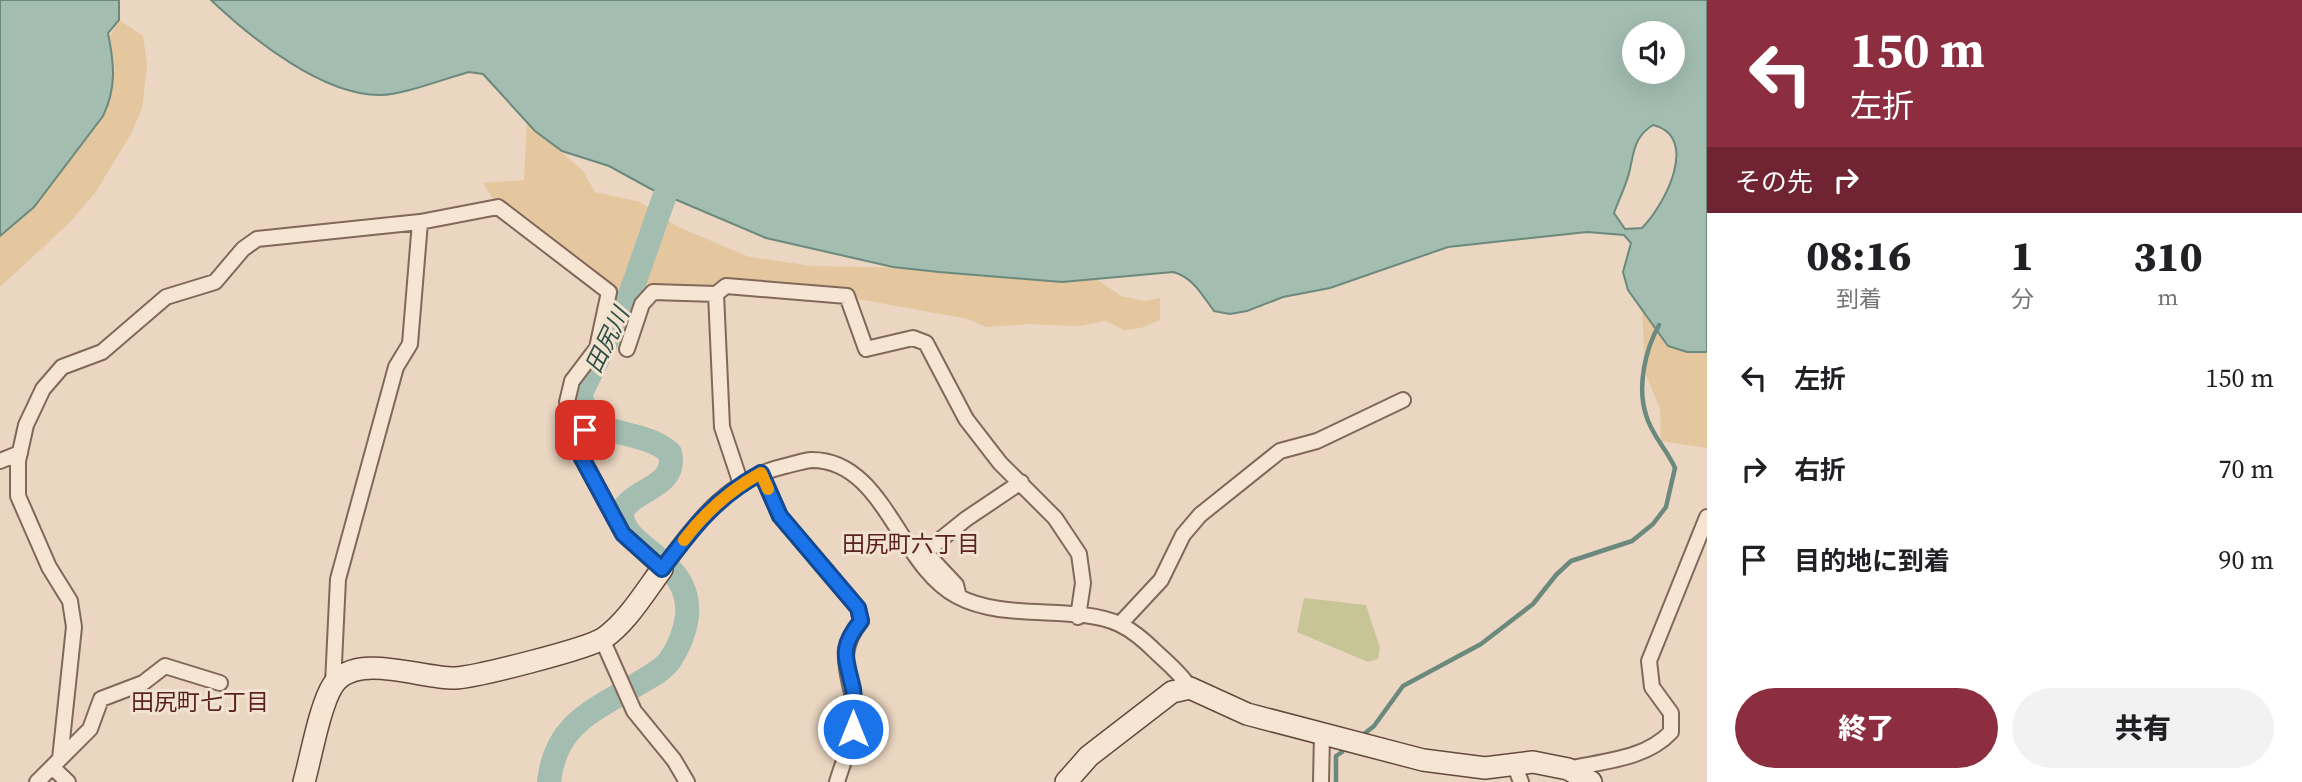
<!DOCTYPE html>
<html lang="ja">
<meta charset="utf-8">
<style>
body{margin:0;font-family:"Source Serif 4","Noto Sans JP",serif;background:#f2f2f2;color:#202124;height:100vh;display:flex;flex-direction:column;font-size:26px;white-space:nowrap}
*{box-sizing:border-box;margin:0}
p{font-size:23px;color:#757577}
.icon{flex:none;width:38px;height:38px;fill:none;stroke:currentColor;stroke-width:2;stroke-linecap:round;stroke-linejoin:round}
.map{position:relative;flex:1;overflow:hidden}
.panel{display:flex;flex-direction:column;background:#fff;width:595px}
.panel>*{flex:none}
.guide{background:#8c2e3f;color:#fff;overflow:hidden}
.controls{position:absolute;left:1622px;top:21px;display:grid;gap:14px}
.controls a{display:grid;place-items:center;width:63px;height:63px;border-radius:50%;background:#fff;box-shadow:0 7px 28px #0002;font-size:35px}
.pin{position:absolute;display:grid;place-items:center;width:60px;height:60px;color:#fff;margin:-30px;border-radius:14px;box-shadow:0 4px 10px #0006}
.me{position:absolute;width:77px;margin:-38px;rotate:0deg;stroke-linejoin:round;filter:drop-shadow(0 0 5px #0008)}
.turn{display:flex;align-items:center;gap:24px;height:147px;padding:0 28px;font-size:32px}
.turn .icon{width:91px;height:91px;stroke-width:2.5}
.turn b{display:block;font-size:49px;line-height:60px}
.then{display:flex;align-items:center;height:66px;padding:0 28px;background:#0003;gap:14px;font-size:26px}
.eta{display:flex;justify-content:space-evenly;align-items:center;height:119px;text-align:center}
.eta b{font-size:42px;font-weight:800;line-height:49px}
.action{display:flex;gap:14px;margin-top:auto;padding:14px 28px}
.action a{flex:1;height:80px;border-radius:42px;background:#8c2e3f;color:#fff;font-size:28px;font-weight:800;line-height:80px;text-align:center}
.action a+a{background:#f2f2f2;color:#202124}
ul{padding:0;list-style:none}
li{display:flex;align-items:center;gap:21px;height:91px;padding:0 28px}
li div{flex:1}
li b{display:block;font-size:26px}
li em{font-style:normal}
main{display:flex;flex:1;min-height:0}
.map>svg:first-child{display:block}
.green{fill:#c7c496}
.sand{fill:#e4c69f}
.water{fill:#a3bdb1;stroke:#6b897d;stroke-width:2;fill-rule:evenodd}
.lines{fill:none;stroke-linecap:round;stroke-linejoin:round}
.stream{stroke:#6b897d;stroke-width:4.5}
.river{stroke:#a3bdb1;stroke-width:24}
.street-casing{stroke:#82685a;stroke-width:18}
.secondary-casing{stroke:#634a3d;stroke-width:24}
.street{stroke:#f6e5d3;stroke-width:14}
.secondary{stroke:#f6e5d3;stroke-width:21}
.route-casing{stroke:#114b97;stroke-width:18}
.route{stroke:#1a73e8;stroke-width:12}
.slow{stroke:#f59e0b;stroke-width:12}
.labels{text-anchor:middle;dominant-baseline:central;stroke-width:6;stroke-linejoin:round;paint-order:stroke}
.water-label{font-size:23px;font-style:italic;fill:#2d5149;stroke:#f2e2d0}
.neighbourhood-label{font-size:23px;fill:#5c2220;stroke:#f2e2d0}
</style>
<main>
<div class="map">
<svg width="1707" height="782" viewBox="0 0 1707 782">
<rect width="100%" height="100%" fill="#ead6c1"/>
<path class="green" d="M1304,598l62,7 14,43 -2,11 -10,3 -71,-30z"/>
<path class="sand" d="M119,20l24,16 4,29 -5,43 -11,26 -36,59 -25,29 -70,65v-52l115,-164 -6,-33z
M527,122l56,49 12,21 45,10 36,24 73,31 63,9 94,2 135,13 55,-2 25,17 24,5 15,-3v22l-19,8 -17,2 -18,-9 -27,5 -51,-2 -42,3 -18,-8 -132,-24 -93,-8 -114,9 -39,-19 -92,-70 -15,-24 41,-3z
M1642,310l65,15v123l-46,-7 -1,-32 -15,-37z"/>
<path class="water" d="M0,0h119v20l-11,13c6,30 9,54 -5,83l-69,91 -34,29z
M211,0h1496v352h-20l-19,-6 -40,-56 -5,-18 8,-29 -7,-8 -37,-3 -139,15 -118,41 -47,9 -36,14 -17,3 -16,-3c-12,-16 -21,-34 -41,-39l-111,10 -123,-10 -46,-5 -127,-29 -115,-49 -42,-23 -47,-15 -27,-20 -52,-57 -14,-2c-23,6 -66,23 -88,23 -58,1 -130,-57 -170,-95zM1673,33v39h-39v-39zM1653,125c48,12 11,81 -11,103l-17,1 -11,-16c5,-14 13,-29 16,-44 4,-19 5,-33 23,-44z"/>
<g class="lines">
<path class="stream" d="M1364,734l10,-8 29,-40 78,-42 52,-40 23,-29 15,-14 61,-20 21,-17 13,-17 9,-39c-8,-18 -24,-34 -29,-53 -9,-28 -1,-65 13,-90
M1336,782v-26l6,-4"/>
<path class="river" d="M549,782c6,-59 46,-72 92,-100 10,-6 22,-12 29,-22 9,-13 15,-29 17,-44 5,-58 -62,-64 -66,-103 12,-26 57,-24 49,-60 -22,-20 -54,-17 -81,-31l-9,-27 51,-103 34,-97"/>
<defs>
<path id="street" d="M627,349l15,-45 11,-12 63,2
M0,461l20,-8
M761,473l19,43 78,92 3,13c-33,41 0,63 -8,108 -3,18 -11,36 -16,53
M741,484l-19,-57 -6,-133 10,-8 121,10 19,53 47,-11 13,5 40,76 34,44 55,55 24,36 4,29 -5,34
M959,597l-3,-12 -31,-33 41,-33 55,-37
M1120,624l41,-44 22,-45 17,-20 80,-64 37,-10 86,-41
M602,639l32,72 40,49 13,22
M333,684l5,-105 58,-212 14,-23 10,-122 78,-15 111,85 -12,56 -25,33 -5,21 18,28 -9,17 47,87 39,35c34,-45 65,-90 123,-103 8,-2 18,-5 26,-6 73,-1 88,106 146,136 48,26 118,8 162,28 13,6 28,19 38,29 12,11 24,21 33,35
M60,759l14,-132 -4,-26 -21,-34 -31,-71v-35l8,-36 17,-36 19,-22 40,-15 64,-55 49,-15 28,-33 14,-10 163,-17
M1514,764l7,18
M52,767l16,15
M1568,769c36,-8 78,-10 103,-37v-19l-19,-26 -3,-26 58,-144
M37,782l53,-53 11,-30 42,-16 22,-17 55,17
M1321,782l1,-48"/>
<path id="secondary" d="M304,782c7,-25 16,-77 29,-97 22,-34 89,-6 122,-7 21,-1 132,-29 149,-40 23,-16 41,-46 58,-69
M1066,782l23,-26 83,-64 18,-4 57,26 176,46 62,8 48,-6 35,7 23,13"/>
</defs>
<use href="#street" class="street-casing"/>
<use href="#secondary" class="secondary-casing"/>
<use href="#street" class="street"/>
<use href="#secondary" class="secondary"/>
</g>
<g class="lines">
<defs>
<path id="route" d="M585,430l-9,17 47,87 39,35c30,-40 54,-72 99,-96l19,43 78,92 3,13c-23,28 -15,36 -8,68 2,12 0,27 0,40"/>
</defs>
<use href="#route" class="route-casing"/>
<use href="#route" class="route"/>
<path class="slow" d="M684,540c22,-29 46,-50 77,-67l7,16"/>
</g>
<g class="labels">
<g class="water-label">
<text transform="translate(607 340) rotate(-64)">田尻川</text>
</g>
<g class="neighbourhood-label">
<text x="911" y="544">田尻町六丁目</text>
<text x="200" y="702">田尻町七丁目</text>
</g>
</g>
</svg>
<div class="controls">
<a><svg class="icon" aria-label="sound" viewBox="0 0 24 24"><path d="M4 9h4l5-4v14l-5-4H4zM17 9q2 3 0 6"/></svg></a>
</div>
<div class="pin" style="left:585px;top:430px;background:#d93025"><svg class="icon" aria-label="arrive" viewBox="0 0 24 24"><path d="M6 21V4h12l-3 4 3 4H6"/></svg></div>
<svg class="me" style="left:853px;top:729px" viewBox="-20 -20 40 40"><circle r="17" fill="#1a73e8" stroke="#fff" stroke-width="3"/><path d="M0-11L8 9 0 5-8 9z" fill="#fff"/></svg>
</div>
<section class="panel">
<div class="guide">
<div class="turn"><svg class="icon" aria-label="left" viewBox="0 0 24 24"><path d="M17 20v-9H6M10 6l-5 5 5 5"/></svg><div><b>150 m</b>左折</div></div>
<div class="then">その先<svg class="icon" aria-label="right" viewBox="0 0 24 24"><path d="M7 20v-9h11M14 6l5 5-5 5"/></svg></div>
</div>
<div class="eta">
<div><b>08:16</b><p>到着</p></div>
<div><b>1</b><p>分</p></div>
<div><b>310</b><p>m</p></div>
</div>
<ul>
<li><svg class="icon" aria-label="left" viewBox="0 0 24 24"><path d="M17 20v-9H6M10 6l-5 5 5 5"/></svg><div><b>左折</b></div><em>150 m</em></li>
<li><svg class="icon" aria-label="right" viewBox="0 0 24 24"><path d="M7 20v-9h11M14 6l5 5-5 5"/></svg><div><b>右折</b></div><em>70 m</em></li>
<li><svg class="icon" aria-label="arrive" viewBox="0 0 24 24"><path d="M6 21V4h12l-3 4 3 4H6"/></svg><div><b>目的地に到着</b></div><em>90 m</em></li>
</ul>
<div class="action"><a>終了</a><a>共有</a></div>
</section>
</main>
